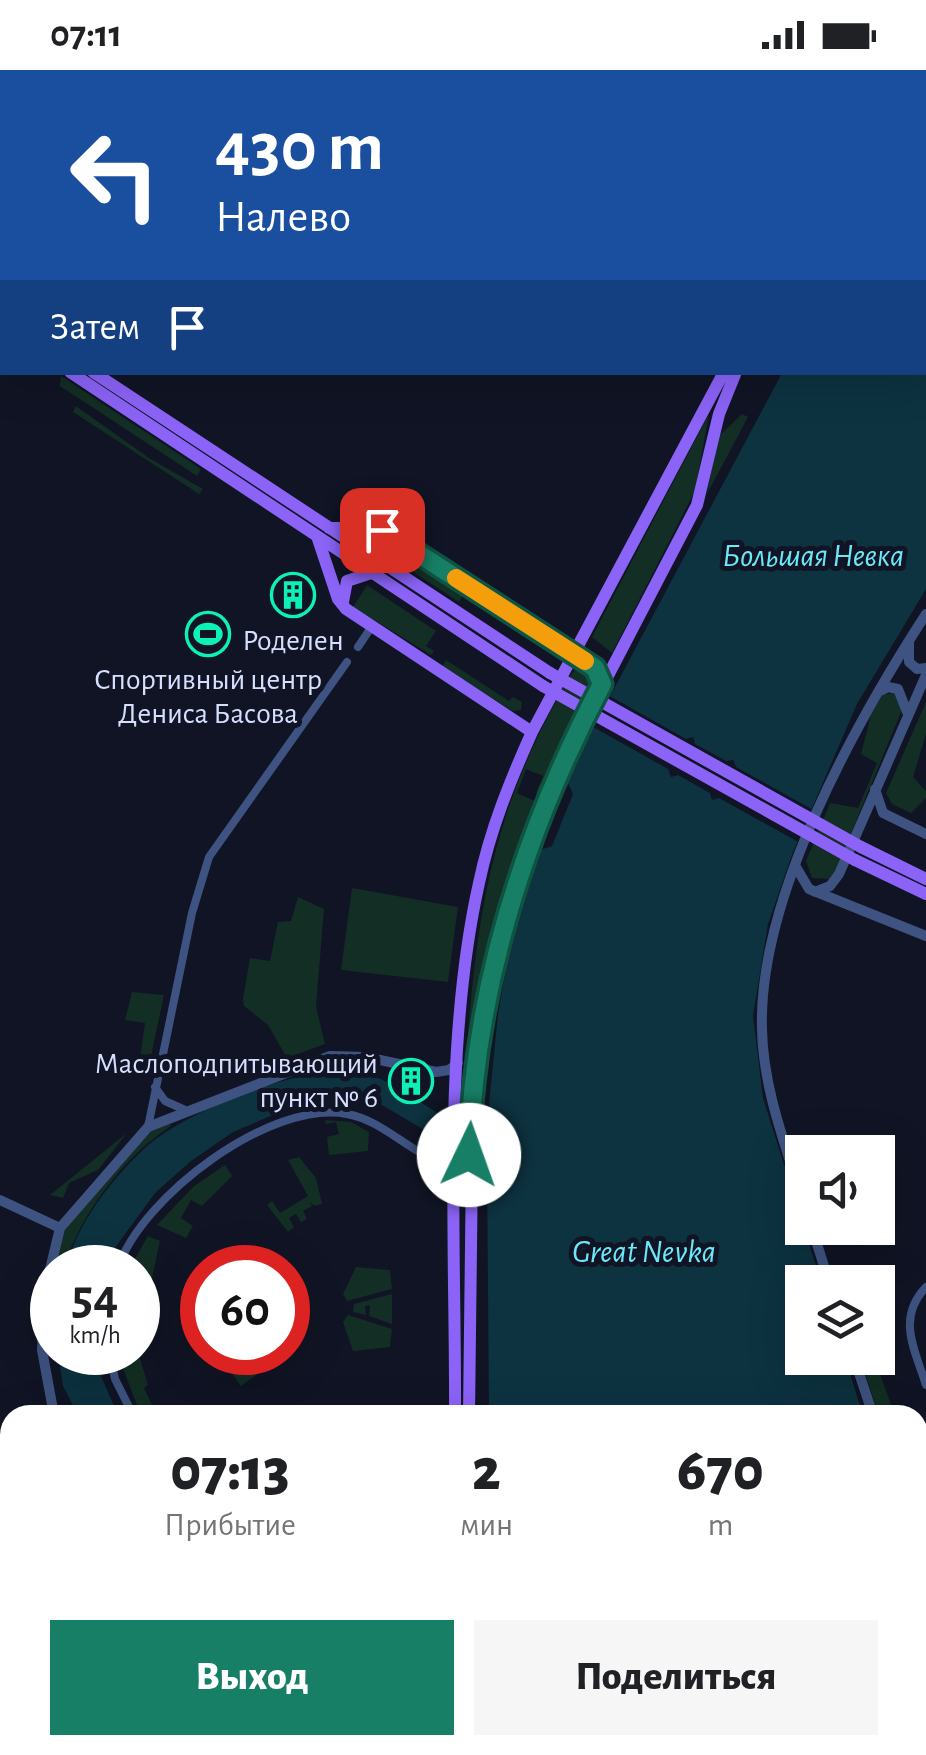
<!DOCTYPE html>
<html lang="ru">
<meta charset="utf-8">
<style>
body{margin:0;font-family:"Alegreya Sans",sans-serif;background:#f6f6f6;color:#202124;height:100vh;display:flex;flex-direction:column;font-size:38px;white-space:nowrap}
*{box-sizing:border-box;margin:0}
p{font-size:32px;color:#757577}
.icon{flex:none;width:55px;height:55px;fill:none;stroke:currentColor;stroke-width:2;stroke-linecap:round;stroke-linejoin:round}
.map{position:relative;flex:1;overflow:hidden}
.sheet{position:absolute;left:0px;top:1335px;width:928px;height:350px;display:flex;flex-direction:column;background:#fff;border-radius:30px 30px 0 0;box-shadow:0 10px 40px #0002}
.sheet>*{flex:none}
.guide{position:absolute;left:0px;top:0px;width:928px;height:305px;box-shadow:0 10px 40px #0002;background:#1a4fa0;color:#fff;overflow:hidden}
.fabs{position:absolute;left:785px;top:1065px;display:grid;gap:20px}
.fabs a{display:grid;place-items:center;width:110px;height:110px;border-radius:0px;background:#fff;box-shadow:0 10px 40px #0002;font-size:50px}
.speed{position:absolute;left:30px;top:1175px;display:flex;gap:20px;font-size:50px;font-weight:700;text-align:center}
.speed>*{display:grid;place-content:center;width:130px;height:130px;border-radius:50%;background:#fff;box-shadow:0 10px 40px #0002;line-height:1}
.speed small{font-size:25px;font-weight:400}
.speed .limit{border:15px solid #d22;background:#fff;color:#111}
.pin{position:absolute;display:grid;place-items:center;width:85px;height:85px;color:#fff;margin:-42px;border-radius:20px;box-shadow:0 5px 15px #0006}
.me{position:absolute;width:110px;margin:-55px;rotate:3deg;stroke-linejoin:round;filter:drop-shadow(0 0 8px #0008)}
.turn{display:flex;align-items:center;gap:35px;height:210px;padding:0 50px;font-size:45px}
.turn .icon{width:130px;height:130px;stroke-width:2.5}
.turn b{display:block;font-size:70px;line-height:85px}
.then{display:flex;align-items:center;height:95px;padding:0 50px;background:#0003;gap:20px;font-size:38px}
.eta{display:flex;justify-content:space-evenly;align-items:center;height:170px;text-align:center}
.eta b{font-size:60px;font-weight:800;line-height:70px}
.action{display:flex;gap:20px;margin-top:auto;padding:20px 50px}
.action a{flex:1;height:115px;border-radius:0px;background:#177f66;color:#fff;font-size:40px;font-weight:800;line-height:115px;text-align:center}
.action a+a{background:#f6f6f6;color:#202124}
.status{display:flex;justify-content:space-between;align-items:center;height:70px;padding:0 50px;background:#fff;direction:ltr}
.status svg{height:28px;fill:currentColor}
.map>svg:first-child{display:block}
.green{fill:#132e24}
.water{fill:#0d3240}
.pier{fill:#101424}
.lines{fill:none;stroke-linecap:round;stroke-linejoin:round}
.minor{stroke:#3e5381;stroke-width:8}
.tertiary{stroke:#3e5381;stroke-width:10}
.primary{stroke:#8b63f6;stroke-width:12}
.primary-bridge{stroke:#8b63f6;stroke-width:12}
.route-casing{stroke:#0f5342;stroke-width:25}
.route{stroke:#177f66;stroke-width:18}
.slow{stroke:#f59e0b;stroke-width:18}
.labels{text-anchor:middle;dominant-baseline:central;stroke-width:10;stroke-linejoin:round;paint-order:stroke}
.poi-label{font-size:30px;fill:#d6dffd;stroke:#101424}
.water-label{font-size:32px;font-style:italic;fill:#6ae8f7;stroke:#101424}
</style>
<div class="status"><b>07:11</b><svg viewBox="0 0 49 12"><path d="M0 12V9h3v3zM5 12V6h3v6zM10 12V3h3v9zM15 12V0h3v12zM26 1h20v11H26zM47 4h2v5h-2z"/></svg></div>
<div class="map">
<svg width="926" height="1685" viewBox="0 0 926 1685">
<rect width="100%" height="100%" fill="#101424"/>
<path class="green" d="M61,306l140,93 -4,7 -137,-90z
M76,336l73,52 54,31 -4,5 -126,-82z
M709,344l-14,77 -83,162 -20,-16z
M742,344l6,3 -41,77 11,-57z
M385,468l81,52 -7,12 -84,-55z
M367,515l69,46 -10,15 8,5 -3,4 -78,-48z
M446,590l63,41 4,-4 9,5 -1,8 -8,1 -71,-44z
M581,595l11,7 2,9 -54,113 -4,-1 7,-17 -17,-7 -9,24 20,9 -44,142 -23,118 -4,-1c9,-129 23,-236 86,-352 8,-14 16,-36 29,-44z
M896,623l6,17 -67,162 -7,7 -16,-1 -6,-17 24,-58 28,5 19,-45 -16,-9 10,-39 12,-21z
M926,632v32l-13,43 13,14v7l-15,15 -19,-9 -6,-11z
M352,818l106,19 -10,75 -107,-12z
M298,827l26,12 -8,98 9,37 -38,14 -19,-33 -24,-19 -1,-7 7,-41 20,3 8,-39 13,-1z
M132,922l32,3 -14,66 -10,-3 5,-35 -20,-3z
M325,1050l26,2 18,10 -1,19 -39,4 -2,-18 12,-3 -3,-12 -10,2z
M169,1051l2,5c-47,30 -90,88 -107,141l-10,1 10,-40 92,-105z
M127,1063l-29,37 -29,13 -6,15 -13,-3z
M299,1087l17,21 6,26 -8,2 -4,-5 2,5 -9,5 4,8 -6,3 -5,-8 -7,4 5,9 -6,5 -21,-27 5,-4 8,12 28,-17 -20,-36z
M225,1095l7,11 -30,30 -11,-6 -10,18 12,8 -7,12 -29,-13 37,-39z
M148,1166l12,5 -8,37h-11l-2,23 15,2v11l-16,-1v-45l-8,-1z
M356,1197l34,3 2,19 -45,12 -4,-7z
M392,1224v30l-23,-8 1,-11 -5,1 1,9 -13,-3 1,-8z
M348,1245l44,14 -2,18 -37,4 -10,-29z
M138,1282l10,33 -4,3 9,19 -13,6 -23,-60z
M261,1283l9,12 -29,21 -12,-17z
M860,1288h14l21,57h-16z
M210,1675h212l-2,10h-211z"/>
<path class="water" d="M926,88v431l-69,115 -64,148 -25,72 -15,92 10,82 58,184h-19v76h43l18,57h-374l-2,-248 -105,-62 -42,-13 -27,6 -80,34 -42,29 -36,32 -54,74 -35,1c10,-43 47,-91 79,-120 40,-37 167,-89 220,-75 33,8 95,62 121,61l12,-120 14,-80 25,-83 15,-5 21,-52 -7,-15 216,-406 143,-1z
M58,1283h33l27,62h-40l-15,-29z
M926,1479v206h-440l1,-10h431v-192z"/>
<path class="pier" d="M606,624l80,45 7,-2 2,7 31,17 7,-1 3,7 79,44 -13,33 -83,-46 -7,2 -2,-7 -32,-18 -7,2 -3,-8 -80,-45z"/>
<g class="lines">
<path class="minor" d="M0,290l2,-3
M358,577l14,-21
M155,1017l10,14 20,9
M148,1057l44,-214 17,-56 138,-195
M118,1198c23,-71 153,-169 229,-154 40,7 69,47 109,52
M926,1217c-30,31 -11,63 0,98
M109,1282l6,27 18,36
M0,1429l10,-2
M0,1595h10"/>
<path class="tertiary" d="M601,0l3,2
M909,571v21l8,7 9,-1
M878,622l10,-5 10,2 9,23
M875,719l8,24 43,21
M796,797l13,22 117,47
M815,822l15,-6 9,-12 87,-199
M802,1129c-17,-55 -39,-112 -40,-170 -4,-132 94,-307 164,-415
M0,1130l60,28
M812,1158l17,54
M854,1288l19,57
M54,1345l-12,-65 4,-64 14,-58 88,-101 182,-71 36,1 70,15 13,-2 9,-7
M918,1429l8,1
M164,1685v-10"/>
<path class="primary" d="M925,24l1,-1
M925,41l1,-1
M0,240l2,2
M0,256l2,2
M70,302l473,314
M93,302l457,301
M329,458h44l18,7 204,133 7,16
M318,469l20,60 8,10 186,123
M343,532l4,-21 24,-8
M861,777l65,32
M855,790l71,34
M455,1345c1,-170 -13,-367 24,-532 11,-53 31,-102 53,-151l192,-360
M469,1345l4,-336 12,-77 20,-79 47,-140 145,-278 22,-91 17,-42
M426,1685l2,-10
M454,1685l1,-10
M465,1685l1,-10"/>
<path class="primary-bridge" d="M550,603l311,174
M543,616l312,174"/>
</g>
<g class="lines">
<defs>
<path id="route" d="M382,460l213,138 7,16c-77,146 -128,304 -133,471"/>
</defs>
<use href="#route" class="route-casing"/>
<use href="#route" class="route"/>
<path class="slow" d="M456,508l129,83"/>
</g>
<defs>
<symbol id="building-ring" viewBox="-11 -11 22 22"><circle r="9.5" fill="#101424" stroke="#0df1b6" stroke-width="1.5"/><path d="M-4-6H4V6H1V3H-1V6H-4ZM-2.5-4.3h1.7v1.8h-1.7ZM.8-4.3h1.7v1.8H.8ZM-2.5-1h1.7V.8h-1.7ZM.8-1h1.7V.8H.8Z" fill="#0df1b6"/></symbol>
<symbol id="stadium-ring" viewBox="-11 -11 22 22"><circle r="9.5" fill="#101424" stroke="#0df1b6" stroke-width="1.5"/><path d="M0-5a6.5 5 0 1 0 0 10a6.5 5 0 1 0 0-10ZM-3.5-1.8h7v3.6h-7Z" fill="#0df1b6"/></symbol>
</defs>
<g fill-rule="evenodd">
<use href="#building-ring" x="268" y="500" width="50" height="50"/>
<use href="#stadium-ring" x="183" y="539" width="50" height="50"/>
<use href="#building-ring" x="386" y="986" width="50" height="50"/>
</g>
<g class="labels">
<g class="poi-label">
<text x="293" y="571">Роделен</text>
<text x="208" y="610">Спортивный центр<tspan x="208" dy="34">Дениса Басова</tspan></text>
<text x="378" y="994" text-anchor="end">Маслоподпитывающий<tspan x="378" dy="34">пункт № 6</tspan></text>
</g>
<g class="water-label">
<text x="813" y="486">Большая Невка</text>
<text x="644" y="1182">Great Nevka</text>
</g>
</g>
</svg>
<div class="fabs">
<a><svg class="icon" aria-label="sound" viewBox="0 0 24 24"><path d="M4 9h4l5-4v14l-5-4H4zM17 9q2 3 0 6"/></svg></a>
<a><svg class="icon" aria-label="layers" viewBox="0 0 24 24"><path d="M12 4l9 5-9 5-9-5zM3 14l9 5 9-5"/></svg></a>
</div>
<div class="speed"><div>54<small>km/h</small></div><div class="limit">60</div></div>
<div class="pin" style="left:382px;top:460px;background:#d93025"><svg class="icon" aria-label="arrive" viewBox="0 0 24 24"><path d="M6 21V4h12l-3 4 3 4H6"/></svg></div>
<svg class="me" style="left:469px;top:1085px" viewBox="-20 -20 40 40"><circle r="19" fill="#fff"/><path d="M0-13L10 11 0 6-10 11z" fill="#177f66"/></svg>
<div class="guide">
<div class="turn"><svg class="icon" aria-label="left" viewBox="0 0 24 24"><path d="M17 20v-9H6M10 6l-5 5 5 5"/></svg><div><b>430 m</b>Налево</div></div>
<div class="then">Затем<svg class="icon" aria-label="arrive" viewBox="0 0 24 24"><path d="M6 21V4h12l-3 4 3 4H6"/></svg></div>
</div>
<section class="sheet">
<div class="eta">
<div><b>07:13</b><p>Прибытие</p></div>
<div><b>2</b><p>мин</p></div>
<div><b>670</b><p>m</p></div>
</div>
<div class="action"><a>Выход</a><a>Поделиться</a></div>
</section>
</div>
